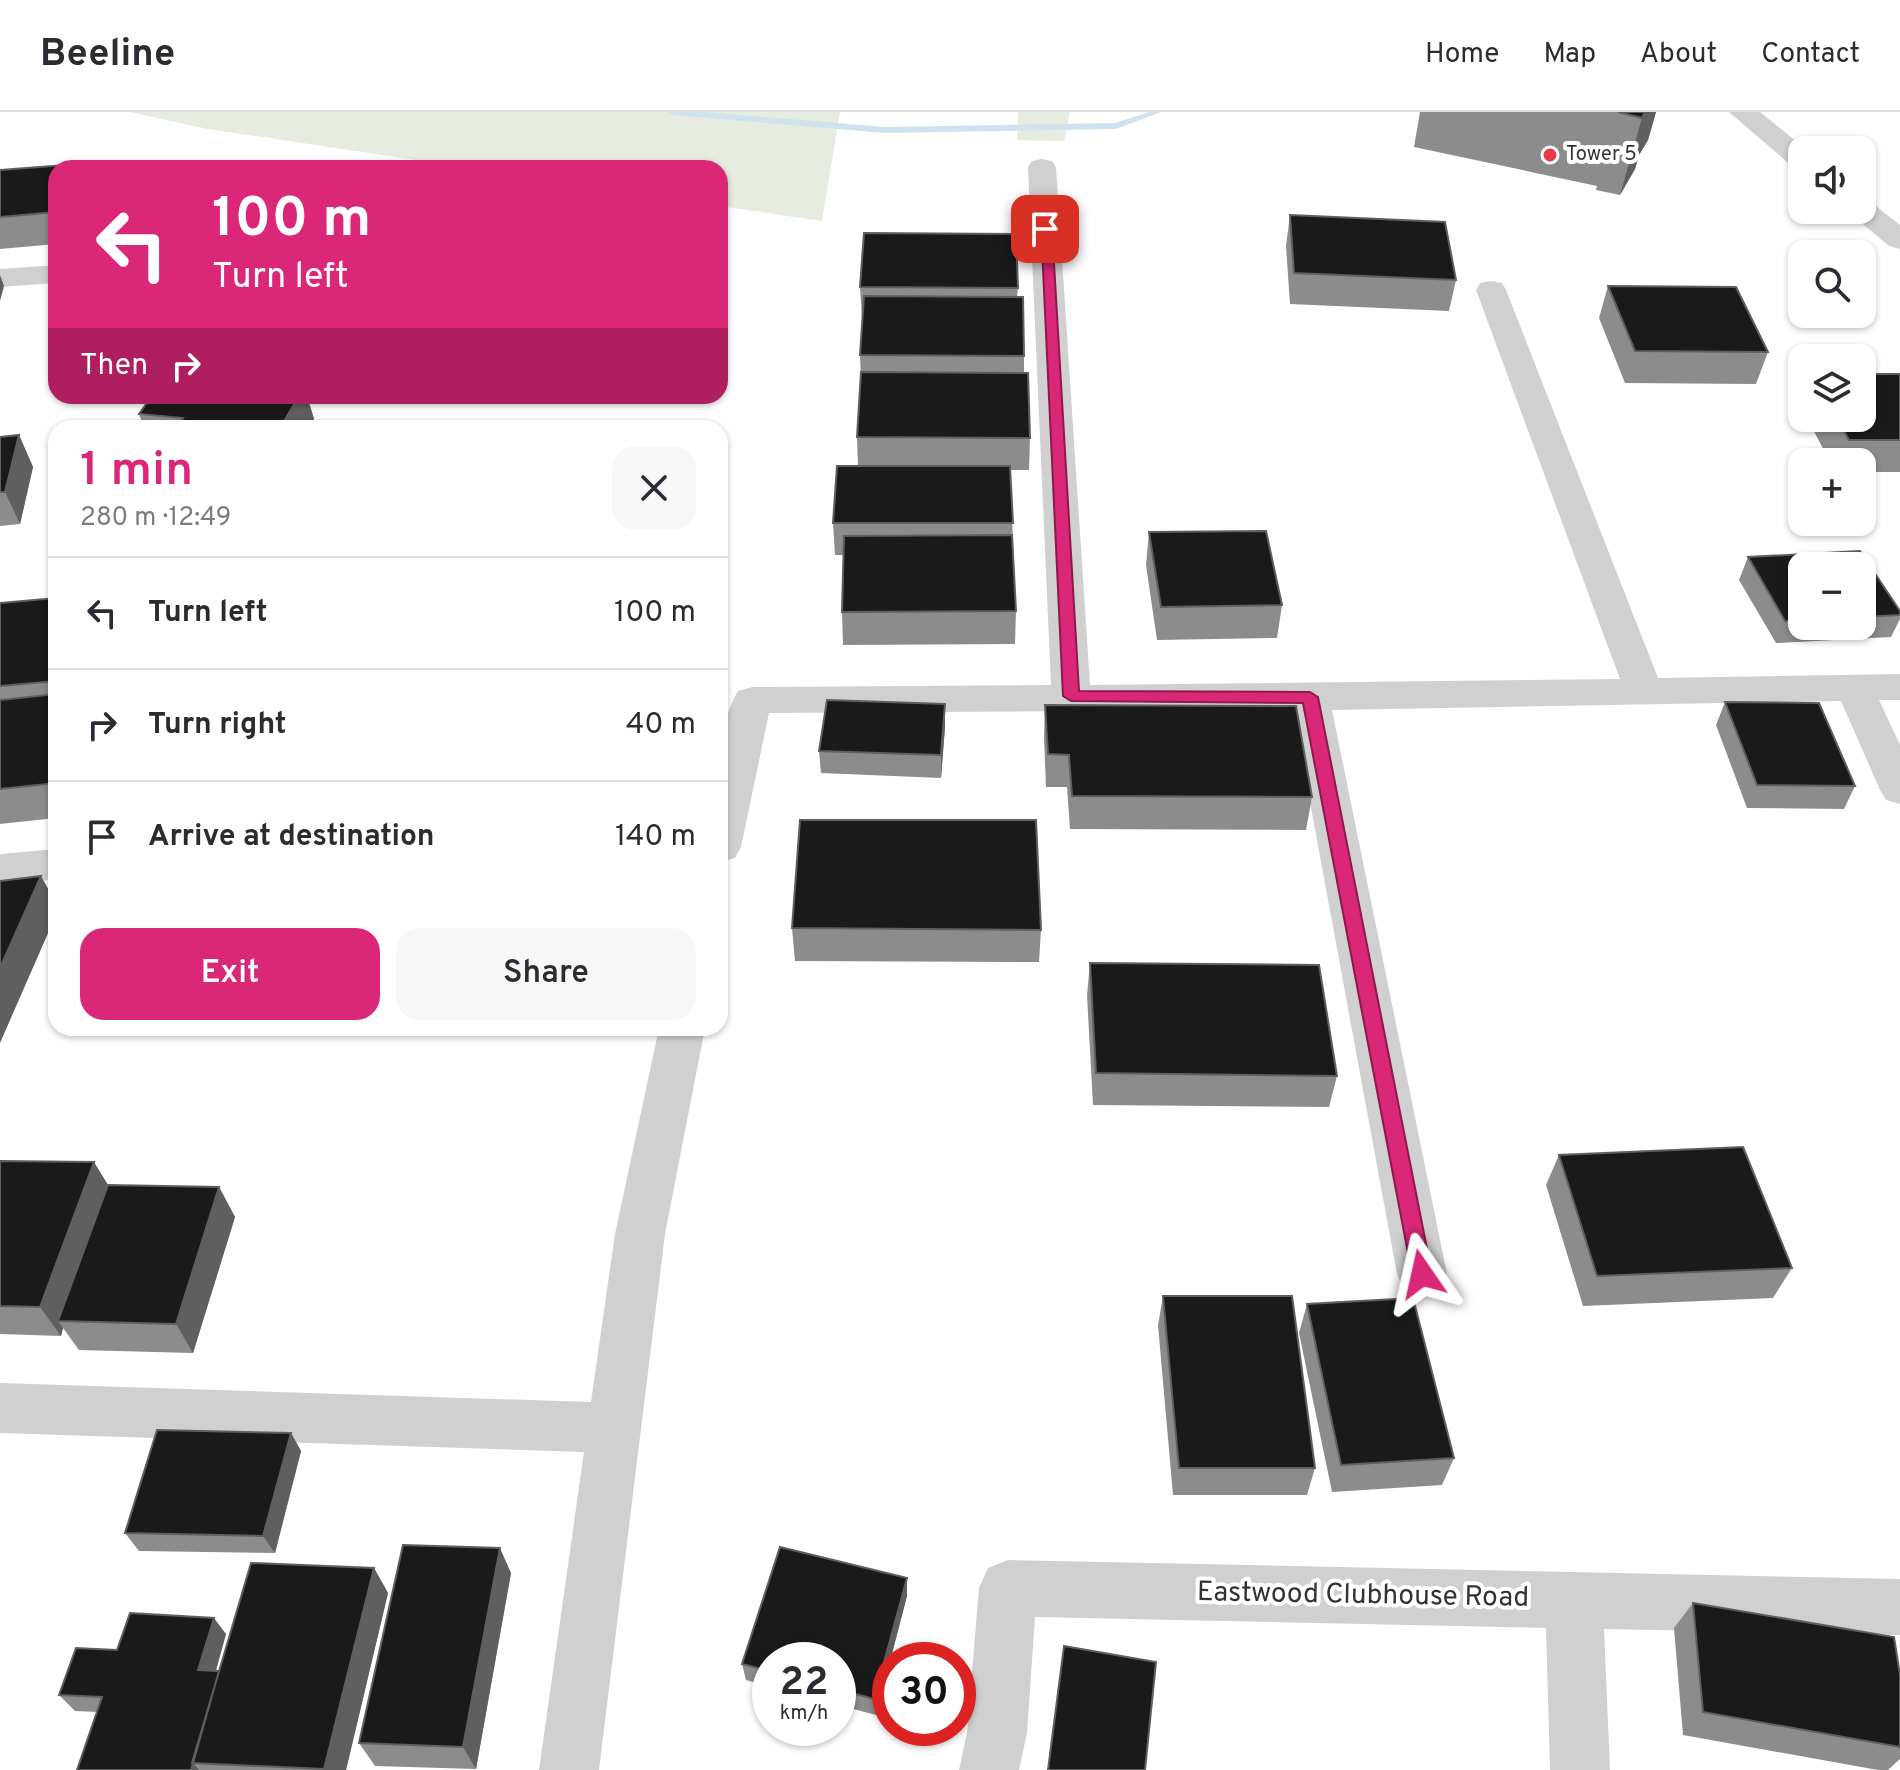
<!DOCTYPE html>
<meta charset="utf-8">
<style>
body{margin:0;font-family:Overpass,sans-serif;background:#f7f7f7;color:#2b2b33;height:100vh;display:flex;flex-direction:column;font-size:30px;white-space:nowrap}
*{box-sizing:border-box;margin:0}
p{font-size:26px;color:#7c7c81}
.icon{flex:none;width:44px;height:44px;fill:none;stroke:currentColor;stroke-width:2;stroke-linecap:round;stroke-linejoin:round}
.map{position:relative;flex:1;overflow:hidden}
.panel{position:absolute;left:48px;top:308px;width:680px;height:616px;display:flex;flex-direction:column;background:#fff;border-radius:24px;box-shadow:0 2px 6px #0004}
.panel>*{flex:none}
.top-card{position:absolute;left:48px;top:48px;width:680px;height:244px;border-radius:24px;box-shadow:0 2px 6px #0004;background:#db2777;color:#fff;overflow:hidden}
.fabs{position:absolute;left:1788px;top:24px;display:grid;gap:16px}
.fabs a{display:grid;place-items:center;width:88px;height:88px;border-radius:16px;background:#fff;box-shadow:0 2px 6px #0004;font-size:40px}
.speed{position:absolute;left:752px;top:1530px;display:flex;gap:16px;font-size:40px;font-weight:700;text-align:center}
.speed>*{display:grid;place-content:center;width:104px;height:104px;border-radius:50%;background:#fff;box-shadow:0 2px 6px #0004;line-height:1}
.speed small{font-size:20px;font-weight:400}
.speed .limit{border:12px solid #d22;background:#fff;color:#111}
.pin{position:absolute;display:grid;place-items:center;width:68px;height:68px;color:#fff;margin:-34px;border-radius:16px;box-shadow:0 4px 12px #0006}
.me{position:absolute;width:88px;margin:-44px;rotate:349deg;stroke-linejoin:round;filter:drop-shadow(0 0 6px #0008)}
.turn{display:flex;align-items:center;gap:28px;height:168px;padding:0 32px;font-size:36px}
.turn .icon{width:104px;height:104px;stroke-width:2.5}
.turn b{display:block;font-size:56px;line-height:68px}
.then{display:flex;align-items:center;height:76px;padding:0 32px;background:#0003;gap:16px;font-size:30px}
.round{display:grid;place-items:center;flex:none;width:84px;height:84px;border-radius:24px;background:#f7f7f7}
.headline{display:flex;align-items:center;justify-content:space-between;height:136px;padding:0 32px}
h1{font-size:48px;font-weight:600;line-height:60px;color:#db2777}
.cta{display:flex;gap:16px;margin-top:auto;padding:16px 32px}
.cta a{flex:1;height:92px;border-radius:24px;background:#db2777;color:#fff;font-size:32px;font-weight:600;line-height:92px;text-align:center}
.cta a+a{background:#f7f7f7;color:#2b2b33}
ul{padding:0;list-style:none}
li{display:flex;align-items:center;gap:24px;height:112px;padding:0 32px;border-top:2px solid #e1e1e2}
li div{flex:1}
li b{display:block;font-size:30px}
li em{font-style:normal}
header{display:flex;align-items:center;gap:48px;box-sizing:border-box;height:112px;padding:0 40px;background:#fff;border-bottom:2px solid #e1e1e2}
header strong{font-size:38px}
nav{display:flex;gap:44px;margin-inline-start:auto;font-size:28px}
.map>svg:first-child{display:block}
.green{fill:#e6ecdf}
.lines{fill:none;stroke-linecap:round;stroke-linejoin:round}
.stream{fill:#cfe2ee;fill-rule:evenodd}
.minor{fill:#d0d0d0;fill-rule:evenodd}
.wall{fill:#8c8c8c;fill-rule:evenodd}
.shaded-wall{fill:#5f5f5f}
.building{fill:#1a1a1a;stroke:#5f5f5f;stroke-width:2}
.route{fill:#db2777;stroke:#8e194d;stroke-width:2}
.poi-dot{fill:#e63946;stroke:#fff;stroke-width:3}
.labels{text-anchor:middle;dominant-baseline:central;stroke-width:8;stroke-linejoin:round;paint-order:stroke}
.far-poi-label{font-size:20px;fill:#333;stroke:#fff;text-anchor:start}
.near-street-label{font-size:28px;fill:#333;stroke:#fff}
</style>
<header>
<strong>Beeline</strong>
<nav><a>Home</a><a>Map</a><a>About</a><a>Contact</a></nav>
</header>
<div class="map">
<svg width="1900" height="1658" viewBox="0 0 1900 1658">
<rect width="100%" height="100%" fill="#fff"/>
<path class="green" d="M129,0h711l-18,109 -102,-15v-38h-251l-261,-39z
M1018,0h52l-6,29 -47,-1z"/>
<g class="lines">
<path class="stream" d="M669,0h35l181,15 230,-4 34,-11h12l-45,17 -231,4 -212,-18z"/>
<path class="minor" d="M1729,0h31l47,38h-5v18l-10,-2z
M1042,47l10,2 4,6 34,518 530,-6 -144,-389 4,-7 11,-2 11,2 4,7 152,388 242,-4v26h-21l21,45v59l-14,-4 -6,-10 -39,-89 -509,9 115,564 -7,16 -18,6 -18,-6 -7,-16 -104,-564 -524,3 -28,134 -6,11 -15,4c0,-50 -9,-127 18,-171l14,-4 299,-2 -23,-518 4,-6z
M1862,88l10,3 28,22v24l-11,-3 -37,-31 -4,-5h14z
M56,153v18l-56,4v-18z
M56,737v30l-56,7v-32z
M659,916h46l-40,206 -66,536h-60l45,-318 -584,-19v-50l591,19 24,-168z
M1008,1448l892,19v56l-296,-6 6,141h-60l-4,-142 -511,-11 -8,116 -8,37h-60l8,-37 12,-145 9,-20z"/>
</g>
<path class="wall" d="M1420,0h236l-8,28 -9,15 -4,14 -15,26 -24,-5 1,-4 -183,-39z
M56,56v76l-56,5v-79z
M1290,103l166,65 -7,31 -159,-7 -4,-58z
M1608,174l160,66 -12,32 -131,-1 -26,-65z
M860,175l158,1 -1,9 7,59v17l6,65 -1,32h-19l6,141 -1,33 -172,1 -1,-33 2,-57h-9l-2,-32 25,-57 -1,-29 4,-58 -1,-24 3,-37h-1z
M1900,262v98h-38v-10h-32l-23,-44h55z
M152,284h155l7,23 -5,9h-165l-5,-14z
M19,323l14,32 -13,57 -20,2v-89z
M1149,420l133,73 -5,33 -120,2 -11,-75z
M1860,439l40,60v8l-9,18 -115,6 -37,-63 9,-23zM1802,454h60v60h-60z
M56,486v220l-56,6v-221z
M1725,590l130,84 -11,23 -97,-1 -31,-83z
M945,592v23l-4,51 -120,-5 -2,-22z
M1045,593l267,92 -6,33 -236,-1 -3,-42h-21l-2,-49z
M792,816l249,2 -2,32 -244,-1z
M1090,851l247,113 -8,31 -236,-2 -6,-110z
M1559,1043l233,113 -19,30 -190,8 -37,-121z
M0,1049l108,24 111,2 16,30 -42,136 -114,-3 -16,-22 -2,8 -61,-2z
M1163,1184l152,172 -8,27h-134l-15,-170z
M1307,1192l147,154 -12,27 -110,7 -33,-159z
M291,1321l10,18 -26,102 -136,-2 -14,-18z
M374,1456l14,25 -42,177h-269l20,-58 -22,-1 -16,-16 58,-45 109,-16 -10,37h3z
M511,1461l-35,196 -101,-3 -16,-23z
M907,1484l-31,119 -38,-10v-45h-68v27l-24,-7 -4,-16z
M1693,1491l207,72v84l-12,11h-10l-195,-35 -9,-107z"/>
<path class="shaded-wall" d="M1645,0h11l-8,28 -9,15 -4,14 -15,26 22,-77z
M0,163l4,11 -4,15z
M299,284h8l7,23 -5,9h-29z
M19,323l14,32 -13,57 -15,-32z
M945,592v23l-4,51v-23z
M41,764l15,27v12l-56,128v-75z
M94,1050l19,31 -55,128 5,7 -2,8 -21,-29z
M219,1075l16,30 -42,136 -17,-29z
M291,1321l10,18 -26,102 -12,-17z
M500,1436l11,25 -35,196 -13,-22z
M374,1456l14,25 -42,177h-21l-1,-1z
M907,1466v18l-31,119 -2,-16z
M214,1506l12,16 -15,53 -13,-17z
M193,1651l6,7h-8z"/>
<path class="building" d="M1618,0h27l-3,6z
M78,52l-1,4h-21v44l-56,5v-47z
M1290,103l155,7 11,58 -162,-7z
M864,121l152,1 2,54 -158,-1z
M1608,174l128,1 32,65 -133,-1z
M864,184l159,1 1,59 -164,-1z
M861,260l167,1 2,65 -173,-1z
M1862,262h38v66h-51l-12,-22h25z
M152,284h147l-19,32h-19l-52,-4 -2,4h-31l7,-10 -44,-4z
M19,323l-14,57h-5v-55z
M837,354h173l3,57h-180z
M1266,419l16,74 -121,2 -12,-75z
M1012,423l4,76 -174,1 2,-76z
M1860,439l40,60v4l-38,2v-51h-60v54l-17,1 -37,-64z
M56,486v83l-56,5v-83z
M56,582v89l-56,6v-89z
M827,588l118,4 -4,51 -122,-4z
M1725,590l94,1 36,83 -98,-1z
M1045,593l251,1 16,91 -240,-1 -3,-41 -21,-1z
M800,708h236l5,110 -249,-2z
M41,764l-41,92v-87z
M1090,851l229,2 18,111 -241,-3z
M1743,1035l49,121 -195,8 -38,-121z
M0,1049l94,1 -54,145 -40,-1z
M108,1073l111,2 -43,137 -118,-3z
M1163,1184h129l23,172h-136z
M1413,1186l41,160 -113,7 -34,-161z
M157,1318l134,3 -28,103 -138,-3z
M403,1433l97,3 -37,199 -104,-4z
M780,1435l127,31 -33,121 -36,-10v-29h-68v11l-28,-7z
M251,1451l123,5 -50,201 -132,-6z
M1693,1491l201,34 6,38v72l-197,-35z
M130,1501l84,5 -16,52 21,1 -28,99h-114l25,-73 -43,-2 17,-47 41,2z
M1064,1534l92,16 -11,108h-97z"/>
<path class="route" d="M1041,114l11,3 27,462 231,1 8,5 114,577 -3,6 -7,3 -7,-3 -3,-6 -109,-571 -232,-2 -8,-5z"/>
<circle class="poi-dot" cx="1550" cy="43" r="8"/>
<g class="labels">
<g class="far-poi-label">
<text x="1566" y="43">Tower 5</text>
</g>
<g class="near-street-label">
<text transform="translate(1363 1484) rotate(1)">Eastwood Clubhouse Road</text>
</g>
</g>
</svg>
<div class="fabs">
<a><svg class="icon" aria-label="sound" viewBox="0 0 24 24"><path d="M4 9h4l5-4v14l-5-4H4zM17 9q2 3 0 6"/></svg></a>
<a><svg class="icon" aria-label="search" viewBox="0 0 24 24"><circle cx="10" cy="10" r="6"/><path d="M15 15l6 6"/></svg></a>
<a><svg class="icon" aria-label="layers" viewBox="0 0 24 24"><path d="M12 4l9 5-9 5-9-5zM3 14l9 5 9-5"/></svg></a>
<a>+</a>
<a>−</a>
</div>
<div class="speed"><div>22<small>km/h</small></div><div class="limit">30</div></div>
<div class="pin" style="left:1045px;top:117px;background:#d93025"><svg class="icon" aria-label="arrive" viewBox="0 0 24 24"><path d="M6 21V4h12l-3 4 3 4H6"/></svg></div>
<svg class="me" style="left:1422px;top:1162px" viewBox="-20 -20 40 40"><path d="M0-17L14 15 0 8-14 15z" fill="#db2777" stroke="#fff" stroke-width="4"/></svg>
<div class="top-card">
<div class="turn"><svg class="icon" aria-label="left" viewBox="0 0 24 24"><path d="M17 20v-9H6M10 6l-5 5 5 5"/></svg><div><b>100 m</b>Turn left</div></div>
<div class="then">Then<svg class="icon" aria-label="right" viewBox="0 0 24 24"><path d="M7 20v-9h11M14 6l5 5-5 5"/></svg></div>
</div>
<section class="panel">
<div class="headline"><div><h1>1 min</h1><p>280 m · 12:49</p></div><a class="round"><svg class="icon" aria-label="close" viewBox="0 0 24 24"><path d="M6 6l12 12M18 6L6 18"/></svg></a></div>
<ul>
<li><svg class="icon" aria-label="left" viewBox="0 0 24 24"><path d="M17 20v-9H6M10 6l-5 5 5 5"/></svg><div><b>Turn left</b></div><em>100 m</em></li>
<li><svg class="icon" aria-label="right" viewBox="0 0 24 24"><path d="M7 20v-9h11M14 6l5 5-5 5"/></svg><div><b>Turn right</b></div><em>40 m</em></li>
<li><svg class="icon" aria-label="arrive" viewBox="0 0 24 24"><path d="M6 21V4h12l-3 4 3 4H6"/></svg><div><b>Arrive at destination</b></div><em>140 m</em></li>
</ul>
<div class="cta"><a>Exit</a><a>Share</a></div>
</section>
</div>
